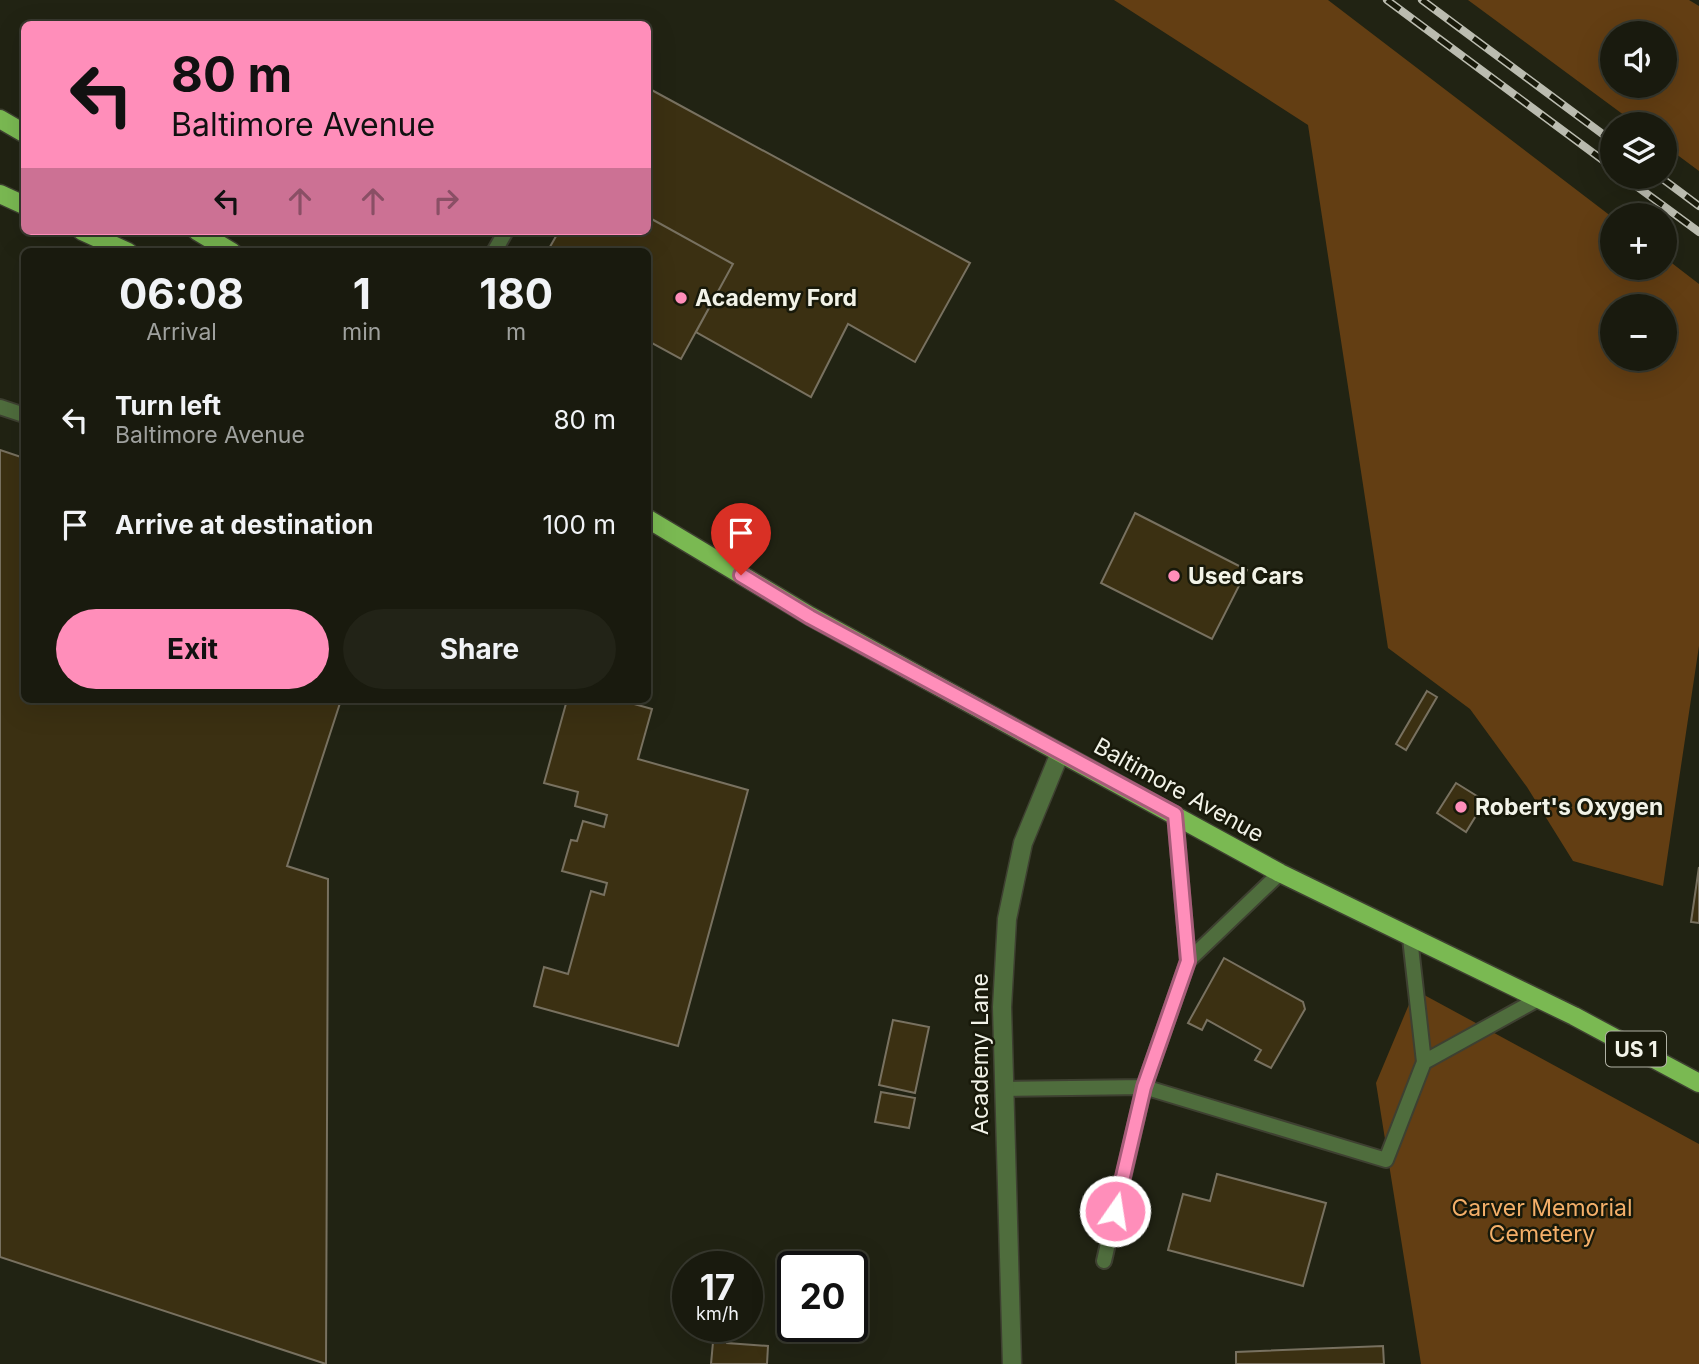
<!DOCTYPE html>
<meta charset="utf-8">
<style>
body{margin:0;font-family:Inter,sans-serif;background:#222317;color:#f1f3f6;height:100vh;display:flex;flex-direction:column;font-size:26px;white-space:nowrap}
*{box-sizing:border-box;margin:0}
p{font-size:23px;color:#9fa19e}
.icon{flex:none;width:38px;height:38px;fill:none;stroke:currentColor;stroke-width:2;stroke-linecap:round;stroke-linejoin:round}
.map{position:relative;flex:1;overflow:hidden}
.panel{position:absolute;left:21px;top:248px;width:630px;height:455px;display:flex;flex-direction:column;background:#191a0e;border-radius:10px;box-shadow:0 7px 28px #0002,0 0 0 2px #37382e}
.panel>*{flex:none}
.hud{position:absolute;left:21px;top:21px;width:630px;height:214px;border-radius:10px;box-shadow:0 7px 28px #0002,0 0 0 2px #37382e;background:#ff8eba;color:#111;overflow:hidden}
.fabs{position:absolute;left:1600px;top:21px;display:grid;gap:14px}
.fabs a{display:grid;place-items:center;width:77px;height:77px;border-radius:50%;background:#191a0e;box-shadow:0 7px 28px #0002,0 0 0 2px #37382e;font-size:35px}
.speed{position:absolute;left:672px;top:1251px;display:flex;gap:14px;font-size:35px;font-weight:700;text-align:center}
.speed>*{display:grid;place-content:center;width:91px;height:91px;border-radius:50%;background:#191a0e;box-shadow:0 7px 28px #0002,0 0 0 2px #37382e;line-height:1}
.speed small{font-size:18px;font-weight:400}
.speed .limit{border:4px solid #111;border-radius:10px;background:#fff;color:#111}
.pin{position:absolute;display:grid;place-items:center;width:60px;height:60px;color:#fff;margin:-72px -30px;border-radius:50% 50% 50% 0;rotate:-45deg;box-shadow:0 0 7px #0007}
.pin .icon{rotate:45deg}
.me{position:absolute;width:77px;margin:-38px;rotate:13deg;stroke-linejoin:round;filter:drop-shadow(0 0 5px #0008)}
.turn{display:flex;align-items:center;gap:24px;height:147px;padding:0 35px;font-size:32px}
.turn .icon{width:91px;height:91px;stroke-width:2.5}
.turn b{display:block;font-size:49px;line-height:60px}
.lanes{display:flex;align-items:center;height:66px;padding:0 35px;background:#0003;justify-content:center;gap:35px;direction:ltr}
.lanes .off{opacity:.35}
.eta{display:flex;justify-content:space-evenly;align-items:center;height:119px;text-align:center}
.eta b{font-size:42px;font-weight:700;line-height:49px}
.action{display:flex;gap:14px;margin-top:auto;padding:14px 35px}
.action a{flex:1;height:80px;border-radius:42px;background:#ff8eba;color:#111;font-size:28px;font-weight:700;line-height:80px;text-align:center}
.action a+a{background:#222317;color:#f1f3f6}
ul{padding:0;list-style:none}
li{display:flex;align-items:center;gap:21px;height:105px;padding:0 35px}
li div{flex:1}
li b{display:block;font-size:26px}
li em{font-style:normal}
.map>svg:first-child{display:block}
.green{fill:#633e13;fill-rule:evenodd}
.building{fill:#3b3012;stroke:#787160;stroke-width:2}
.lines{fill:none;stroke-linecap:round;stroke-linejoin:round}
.lane-casing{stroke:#3e4031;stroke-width:18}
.street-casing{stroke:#3e4031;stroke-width:21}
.primary-casing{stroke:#3e4031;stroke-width:21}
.lane{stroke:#4f6d3d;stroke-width:14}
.street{stroke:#4f6d3d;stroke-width:18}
.primary{stroke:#7ab952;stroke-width:18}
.rail-casing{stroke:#bbbcb0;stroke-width:8}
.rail{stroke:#18190a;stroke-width:5;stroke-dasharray:16;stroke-linecap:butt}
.route-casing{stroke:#a65c79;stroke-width:18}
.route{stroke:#ff8eba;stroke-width:12}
.poi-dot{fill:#ff8eba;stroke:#18190a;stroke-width:2.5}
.labels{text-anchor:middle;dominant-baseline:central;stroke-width:5;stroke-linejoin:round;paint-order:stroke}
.shield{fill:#18190a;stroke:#b1b2a5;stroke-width:2}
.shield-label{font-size:21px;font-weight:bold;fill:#f2f3e8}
.poi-label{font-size:23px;font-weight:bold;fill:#f2f3e8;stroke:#18190a;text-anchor:start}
.street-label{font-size:23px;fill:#f2f3e8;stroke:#18190a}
.park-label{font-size:23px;fill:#f4af69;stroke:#18190a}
</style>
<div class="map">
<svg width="1699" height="1364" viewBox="0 0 1699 1364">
<rect width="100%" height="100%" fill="#212313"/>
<path class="green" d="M1114,0h214l284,217v51h52v-11l35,27v362l-36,240 -90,-25 -46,-74 -57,-78 -82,-61 -80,-523zM1612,306h52v53h-52z
M1468,0h221l10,6v165l-35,-26v-21h-28zM1612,33h52v53h-52z
M1415,990l284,154v220h-278l-45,-281z"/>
<path class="building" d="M648,88l322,175 -55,99 -67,-38 -37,73 -115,-65 37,-68 -85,-47z
M648,217l85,47 -52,95 -33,-18v-89h-101l12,-21h89z
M0,450l24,8v242h317l-54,166 41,13 -2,485 -326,-107z
M1135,513l112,57 -35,69 -111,-56z
M1427,691l10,6 -31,53 -10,-6z
M567,700h53l32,9 -14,50 110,31 -70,256 -144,-40 10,-39 24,7 23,-83 13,4 3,-12 -45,-12 9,-31 6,1 6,-20 21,6 3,-12 -32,-9 3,-14 -34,-9z
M1456,783l29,18 -19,31 -29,-19z
M1699,867v56l-8,-1z
M1224,958l79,44 2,7 -34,59 -16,-8 6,-10 -54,-30 -5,10 -14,-7z
M893,1020l36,7 -14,66 -36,-8z
M881,1092l34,6 -6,30 -34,-6z
M1217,1174l109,29 -23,83 -135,-36 15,-56 27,7z
M709,1327l19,2 -1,14 41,3 -1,18h-56l2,-22h-5z
M1383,1346l1,18h-148v-12z"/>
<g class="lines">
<defs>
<path id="lane" d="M494,252l12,-21
M0,407l24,8
M1188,961l92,-88
M1424,1062l114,-63
M1003,1089l141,-2 44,-126 -13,-147
M1104,1261l40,-174 242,73 38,-98 -14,-124"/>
<path id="street" d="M1012,1364l-10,-357 5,-88 16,-76 37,-90"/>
<path id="primary" d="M0,119l24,14
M0,194l24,11
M82,231l46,21
M197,231l35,21
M648,519l162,97 470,257 294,143 125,67"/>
</defs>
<use href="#lane" class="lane-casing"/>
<use href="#street" class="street-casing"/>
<use href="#primary" class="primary-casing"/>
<use href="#lane" class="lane"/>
<use href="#street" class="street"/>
<use href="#primary" class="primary"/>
<defs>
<path id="rail" d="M1387,0l225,167
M1422,0l190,141
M1624,177l75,55
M1660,177l39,29"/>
</defs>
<use href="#rail" class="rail-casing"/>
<use href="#rail" class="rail"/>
</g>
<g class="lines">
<defs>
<path id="route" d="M741,575l69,42 365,197 13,147 -44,126 -29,124"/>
</defs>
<use href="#route" class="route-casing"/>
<use href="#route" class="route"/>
</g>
<g class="poi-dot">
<circle cx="681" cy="298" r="7"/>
<circle cx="1174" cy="576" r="7"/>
<circle cx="1461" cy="807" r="7"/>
</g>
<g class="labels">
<rect class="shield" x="1606" y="1031.5" width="60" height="35" rx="5"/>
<g class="shield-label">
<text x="1636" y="1049">US 1</text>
</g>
<g class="poi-label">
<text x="695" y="298">Academy Ford</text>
<text x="1188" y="576">Used Cars</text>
<text x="1475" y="807">Robert's Oxygen</text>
</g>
<g class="street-label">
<text transform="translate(1179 790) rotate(29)">Baltimore Avenue</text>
<text transform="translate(980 1054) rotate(-90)">Academy Lane</text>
</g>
<g class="park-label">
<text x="1542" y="1208">Carver Memorial<tspan x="1542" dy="26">Cemetery</tspan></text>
</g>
</g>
</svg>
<div class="fabs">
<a><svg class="icon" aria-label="sound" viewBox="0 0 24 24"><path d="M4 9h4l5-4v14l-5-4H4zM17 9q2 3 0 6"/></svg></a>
<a><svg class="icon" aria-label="layers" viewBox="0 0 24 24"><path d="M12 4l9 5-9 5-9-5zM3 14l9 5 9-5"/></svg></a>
<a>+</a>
<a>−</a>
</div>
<div class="speed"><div>17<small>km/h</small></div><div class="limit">20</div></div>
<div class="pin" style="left:741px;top:575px;background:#d93025"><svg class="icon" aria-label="arrive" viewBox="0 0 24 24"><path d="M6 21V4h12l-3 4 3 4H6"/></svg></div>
<svg class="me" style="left:1115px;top:1211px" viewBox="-20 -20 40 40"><circle r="17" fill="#ff8eba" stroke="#fff" stroke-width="3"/><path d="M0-11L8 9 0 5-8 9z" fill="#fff"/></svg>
<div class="hud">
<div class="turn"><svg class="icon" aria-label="left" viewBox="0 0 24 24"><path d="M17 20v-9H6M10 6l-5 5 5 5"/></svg><div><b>80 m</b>Baltimore Avenue</div></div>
<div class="lanes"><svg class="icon" aria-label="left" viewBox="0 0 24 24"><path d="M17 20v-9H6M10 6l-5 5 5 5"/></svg><svg class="icon off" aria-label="ahead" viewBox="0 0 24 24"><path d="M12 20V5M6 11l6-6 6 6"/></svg><svg class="icon off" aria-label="ahead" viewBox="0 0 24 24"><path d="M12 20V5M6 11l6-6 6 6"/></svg><svg class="icon off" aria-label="right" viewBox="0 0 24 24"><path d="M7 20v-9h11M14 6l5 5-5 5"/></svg></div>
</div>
<section class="panel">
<div class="eta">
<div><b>06:08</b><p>Arrival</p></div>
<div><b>1</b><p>min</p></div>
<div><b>180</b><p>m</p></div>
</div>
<ul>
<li><svg class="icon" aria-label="left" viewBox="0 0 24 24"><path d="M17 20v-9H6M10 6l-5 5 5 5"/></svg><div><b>Turn left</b><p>Baltimore Avenue</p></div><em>80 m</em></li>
<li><svg class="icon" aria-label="arrive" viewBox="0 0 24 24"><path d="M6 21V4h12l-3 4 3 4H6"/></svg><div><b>Arrive at destination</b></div><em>100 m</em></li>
</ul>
<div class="action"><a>Exit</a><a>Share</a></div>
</section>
</div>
